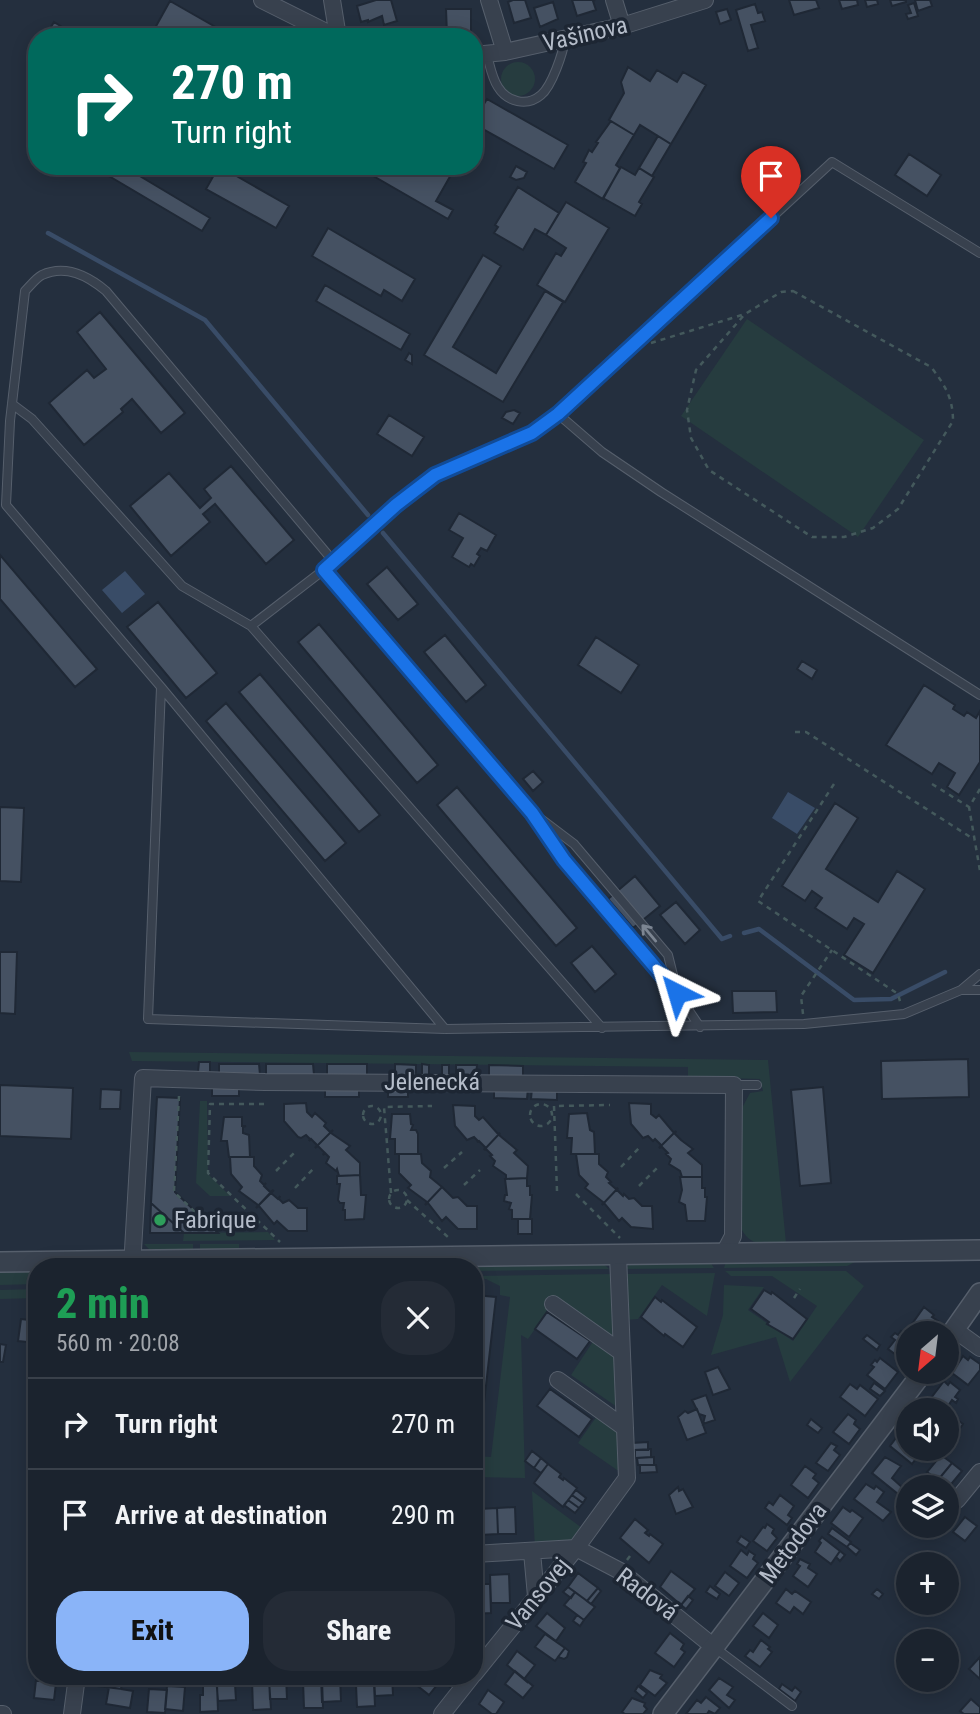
<!DOCTYPE html>
<meta charset="utf-8">
<style>
body{margin:0;font-family:"Roboto Condensed",sans-serif;background:#242b36;color:#f1f3f6;height:100vh;display:flex;flex-direction:column;font-size:26px;white-space:nowrap}
*{box-sizing:border-box;margin:0}
p{font-size:23px;color:#a0a4aa}
.icon{flex:none;width:38px;height:38px;fill:none;stroke:currentColor;stroke-width:2;stroke-linecap:round;stroke-linejoin:round}
.map{position:relative;flex:1;overflow:hidden}
.details{position:absolute;left:28px;top:1258px;width:455px;height:427px;display:flex;flex-direction:column;background:#1b232e;border-radius:28px;box-shadow:0 4px 18px #0003,0 0 0 2px #39404a}
.details>*{flex:none}
.guide{position:absolute;left:28px;top:28px;width:455px;height:147px;border-radius:28px;box-shadow:0 4px 18px #0003,0 0 0 2px #39404a;background:#00695c;color:#fff;overflow:hidden}
.needle{width:46px;rotate:208deg}
.fabs{position:absolute;left:896px;top:1321px;display:grid;gap:14px}
.fabs a{display:grid;place-items:center;width:63px;height:63px;border-radius:50%;background:#1b232e;box-shadow:0 4px 18px #0003,0 0 0 2px #39404a;font-size:35px}
.pin{position:absolute;display:grid;place-items:center;width:60px;height:60px;color:#fff;margin:-72px -30px;border-radius:50% 50% 50% 0;rotate:-45deg;box-shadow:0 0 7px #0007}
.pin .icon{rotate:45deg}
.me{position:absolute;width:77px;margin:-38px;rotate:320deg;stroke-linejoin:round;filter:drop-shadow(0 0 5px #0008)}
.turn{display:flex;align-items:center;gap:24px;height:147px;padding:0 28px;font-size:32px}
.turn .icon{width:91px;height:91px;stroke-width:2.5}
.turn b{display:block;font-size:49px;line-height:60px}
.round{display:grid;place-items:center;flex:none;width:74px;height:74px;border-radius:28px;background:#242b36}
.head{display:flex;align-items:center;justify-content:space-between;height:119px;padding:0 28px}
h1{font-size:42px;font-weight:800;line-height:52px;color:#1e9e55}
.button{display:flex;gap:14px;margin-top:auto;padding:14px 28px}
.button a{flex:1;height:80px;border-radius:28px;background:#8ab4f8;color:#111;font-size:28px;font-weight:800;line-height:80px;text-align:center}
.button a+a{background:#242b36;color:#f1f3f6}
ul{padding:0;list-style:none}
li{display:flex;align-items:center;gap:21px;height:91px;padding:0 28px;border-top:2px solid #39404a}
li div{flex:1}
li b{display:block;font-size:26px}
li em{font-style:normal}
.map>svg:first-child{display:block}
.green{fill:#263c3f}
.water{fill:#394c67}
.lines{fill:none;stroke-linecap:round;stroke-linejoin:round}
.stream{stroke:#394c67;stroke-width:4.5}
.building{fill:#455162;stroke:#1f2835;stroke-width:2}
.service-casing{stroke:#565f6c;stroke-width:10}
.minor-casing{stroke:#565f6c;stroke-width:18}
.tertiary-casing{stroke:#565f6c;stroke-width:22}
.path{stroke:#44595c;stroke-width:2.5;stroke-dasharray:5 5;stroke-linecap:butt}
.service{stroke:#38414e;stroke-width:8}
.minor{stroke:#38414e;stroke-width:16}
.tertiary{stroke:#38414e;stroke-width:19}
.oneway{stroke:#7c8592}
.route-casing{stroke:#114b97;stroke-width:18}
.route{stroke:#1a73e8;stroke-width:12}
.leisure-dot{fill:#2e9e5b;stroke:#1d2633;stroke-width:2.5}
.labels{text-anchor:middle;dominant-baseline:central;stroke-width:7;stroke-linejoin:round;paint-order:stroke}
.street-label{font-size:24px;fill:#b4bcc9;stroke:#1d2633}
.poi-label{font-size:24px;fill:#b4bcc9;stroke:#1d2633;text-anchor:start}
</style>
<div class="map">
<svg width="980" height="1714" viewBox="0 0 980 1714">
<rect width="100%" height="100%" fill="#242f3e"/>
<path class="green" d="M501 79a17 17 0 1 1 34 0a17 17 0 1 1-34 0Z
M747,319l177,121 -66,97 -177,-121z
M129,1052l639,8 18,183c-19,1 -36,5 -45,-15v-118l9,-17 13,-2 -3,-12 -72,-2v-10l-556,-6z
M200,1101h7l1,73 22,22h-20l-14,-13z
M268,1232l7,8 -92,1 1,-8z
M144,1244h49v6l-42,1z
M200,1244h39v7h-39z
M863,1258l-16,8 -123,2 2,-7z
M709,1260l5,8 -89,1 8,-8z
M601,1261l8,8 -135,2v-4h-10l3,-4z
M37,1269v15l-37,1v-15z
M725,1271h121l18,15 -74,96 -14,-45 -65,18 12,-40 1,-30 40,2 -16,23 45,31 24,-35 -45,-30h-41z
M715,1273l-8,43 -45,-31 -24,34 -12,1 -3,-46z
M611,1274l3,63 -57,-40 -29,42 -7,-4 4,143 -51,-1v-21l17,1 19,-160 -10,-2v-9l-14,-7 -12,1v-4z
M37,1289v9l-37,1v-9z
M594,1340l20,14 3,53 -46,-32z
M597,1416l20,14 3,42 -42,-29z
M532,1491l50,37 -12,16 -35,4z"/>
<path class="water" d="M125,571l20,23 -23,19 -20,-23z
M788,792l27,16 -18,26 -25,-16z"/>
<g class="lines">
<path class="stream" d="M48,233l157,87 163,195
M383,533l339,406 8,-3
M744,933l15,-4 95,71 37,-1 54,-27"/>
</g>
<path class="building" d="M376,0h15l6,21 -13,4 -2,-9 -14,6v-2l-7,2 -4,-16z
M513,0h12l6,18 -17,5 -6,-21z
M572,0h23l-2,1 3,9 -19,6z
M789,0h27l3,8 -25,7z
M839,0h18l1,5 -16,4z
M865,0h12l1,4 -11,3z
M890,0h16v2l-14,4z
M915,0h15l2,6 -14,5z
M170,1l63,36h-83z
M553,2l5,17 -18,8 -6,-19z
M914,3l4,13 -10,3 -2,-5 5,-1 -3,-8z
M755,4l3,9 4,-1 3,9 -14,4 7,23 -10,3 -12,-41z
M446,9h25v26h-24z
M727,9l4,11 -11,4 -4,-12z
M54,22l16,10 -2,5h-23z
M628,67l22,14 7,-11 20,12 6,-10 23,13 -35,59 -31,-19 -6,10 -25,-15 15,-27 -3,-11z
M474,98l10,6 3,-5 81,46 -14,24 -80,-45z
M611,121l23,14 -18,30 4,3 -17,31 -28,-17 11,-19 -3,-1 6,-12 3,2 6,-9 -2,-1z
M658,136l13,8 -19,32 -13,-8z
M909,154l32,21 -14,21 -32,-21z
M92,166h31l87,52 -8,13z
M219,166l70,40 -13,22 -70,-39z
M356,166h100l-20,35 17,9 -5,9z
M516,166l11,6 -3,6 -8,2 -6,-3z
M621,167l14,8 4,-7 15,9 -15,25 3,2 -7,12 -32,-18z
M518,187l41,26 -13,22 -11,-6 -12,21 -29,-17 4,-6 -3,-2z
M566,202l43,26 -44,74 -28,-17 19,-32 5,3 5,-8 -20,-13z
M328,228l87,51 -13,22 -18,-11 -3,6 -69,-40z
M483,255l18,11 -48,81 43,26 49,-82 18,11 -60,100 -79,-47z
M325,285l85,49 -9,16 -85,-49z
M100,312l85,101 -24,20 -29,-34 -11,10 2,3 -39,33 -35,-42 38,-33 7,8 12,-9 -29,-37z
M409,353l3,2v9l-7,-4z
M514,410l6,3 -7,11 -11,-6 4,-6z
M389,415l35,22 -12,19 -35,-22z
M231,466l63,74 -28,24 -51,-60 -12,10 7,8 -39,34 -41,-50 39,-33 31,35 11,-10 -7,-9z
M459,513l37,22 -9,16 -6,-3 -4,6 3,2 -6,10 -3,-2 -2,3 -17,-10 11,-19 -14,-8z
M0,555l97,114 -22,18 -75,-88z
M387,567l31,37 -20,16 -31,-36z
M158,602l59,71 -31,25 -59,-71z
M319,624l119,141 -21,18 -119,-141z
M445,635l41,50 -20,17 -42,-50z
M596,637l43,28 -18,28 -43,-28z
M802,661l15,9 -5,9 -15,-10z
M260,674l120,141 -21,17 -120,-140z
M924,685l31,20 -2,4 11,7 3,-4 9,6 4,-7v51l-21,33 -12,-8 8,-14 -16,-10 -7,11 -46,-29z
M226,703l120,140 -21,18 -119,-140z
M533,771l10,11 -10,9 -10,-12z
M457,787l120,141 -21,18 -119,-141z
M835,803l23,15 -32,51 52,33 19,-31 28,18 -52,84 -29,-18 20,-31 -10,-6 -7,11 -32,-21 7,-10 -10,-7 -7,10 -23,-15z
M0,807l24,1 -3,74 -21,-1z
M635,876l25,30 -27,22 -25,-29z
M676,902l24,28 -15,14 -25,-29z
M592,946l24,28 -21,18 -24,-29z
M0,952h17l-2,62 -15,-1z
M732,991h44l1,21 -44,1z
M968,1059l1,38 -87,2 -1,-38z
M199,1062h11v10h-12z
M219,1064h40l1,11h-41z
M266,1064h47l1,11h-48z
M327,1064h40v11h-40z
M395,1064l21,1v11l-21,-1z
M422,1064l7,1v11l-7,-1z
M442,1065h7v11h-7z
M456,1065h21l-1,11h-20z
M489,1065l34,1v11l-34,-1z
M0,1085l73,3 -2,51 -71,-3z
M212,1086h27v10h-27z
M325,1086h34v11h-34z
M388,1086h20v11h-20z
M494,1087l34,1 -1,11 -33,-1z
M823,1087l8,96 -31,3 -9,-96z
M532,1088l25,1v11l-26,-1z
M101,1089l20,1 -1,19h-20z
M157,1097l23,1 -5,94 43,41h-34l-33,-30z
M306,1103l1,9 5,5 3,-4 11,10 -2,3 6,6 3,-2 -18,18 2,-3 -6,-6 -2,2 1,-2 -4,-4 -5,3 -3,-1 -14,-16v-17z
M629,1103l22,1v10l5,4 3,-3 15,18 2,-2 -17,17 2,-3 -6,-6 -2,2 -5,-5 -5,2 -12,-14z
M453,1105l22,1v10l4,4 4,-3 15,17 2,-1 -16,17 1,-3 -6,-6 -2,1 1,-1 -4,-4 -7,3 -12,-14z
M587,1113l3,17 4,2 1,22h-24l1,-16h-5l2,-24z
M392,1114h18l1,10 2,1 -2,5h5l2,4v20h-23v-15h-5z
M224,1117h18v9h4l-3,1v6l6,2 1,22h-21l-2,-16h-6z
M333,1130l-2,3 19,13 -4,4 14,13v12l-21,1 -2,-7 -1,2 -10,-8 3,-6 -4,-4 -2,2 1,-3 -6,-6 -3,2z
M676,1131l-1,3 6,6 12,9 -5,4 14,12v12h-20l-2,-6 -11,-7 2,-5 -5,-5 2,-1 -6,-6 -3,1z
M500,1133l-1,2 18,15 -3,3 14,13 -1,12 -21,1v-4l-13,-9 2,-5 -5,-5 2,-1 -6,-6 -2,1z
M399,1154h22l1,9 9,8 -1,6 12,10 -17,18 2,-3 -19,-14 3,-3 -12,-12z
M576,1154h23v10l9,8 -2,5 5,5 -2,1 7,6 2,-1 -16,17 1,-3 -18,-14 3,-4 -9,-9z
M230,1157h24v9l8,9 -2,6 4,4 2,-2 -2,3 6,6 3,-2 -17,18 2,-3 -19,-14 3,-4 -11,-13z
M360,1175l1,20h5l-2,24 -19,1v-10h-2l1,-7h-4l-2,-3 2,-16h-3v-8z
M680,1177h22v11h3v9h2l-2,24h-18l-2,-16 -6,-3 3,-12z
M527,1178v8h3v9h2l-2,24h-18v-9l-3,-1 2,-6 -7,-2 1,-6h2l-2,-16z
M442,1187l11,11 5,-1 9,9h10v23h-19l-12,-12 -4,4 -14,-18 -3,2z
M618,1188l-1,2 6,6 1,-2 5,5 5,-1 8,8h10l1,23 -22,-2 -9,-9 -3,3 -15,-18 -2,2z
M274,1190l-3,3 7,6 2,-3 -1,3 4,4 6,-3 9,8h9v23h-19l-11,-10 -3,3 -15,-18 -3,2z
M151,1203l33,30h-34z
M518,1219h14v15h-14z
M764,1290l7,4 1,-2 35,27 -14,20 -26,-15 2,-2 -18,-13z
M474,1295l22,2 -18,159h-4z
M655,1297l6,5 1,-2 35,27 -14,20 -18,-13 -1,2 -23,-19z
M924,1307l10,8 -2,2 6,4 -11,13 -15,-10z
M547,1312l43,29 -13,18 -42,-30z
M21,1319l16,2v22l-19,-2z
M901,1331l7,6v22l-2,3 -18,-13 7,-9 -4,-3 4,-4 3,2z
M867,1335l13,10 -3,5 -14,-11z
M0,1344l6,1 -3,17h-3z
M963,1356l5,4 2,-3 10,7v6l-12,15 -16,-12z
M880,1358l18,14 -13,17 -18,-14 7,-8 -3,-2 4,-5 2,2z
M718,1367l12,22 -17,6 -8,-23z
M944,1381l4,4 2,-3 10,8 -5,7 3,2 -2,4 -4,-3 -6,9 -15,-11z
M874,1383l11,8 -5,5 -10,-7z
M850,1384l7,5 3,-4 18,14 -13,17 -25,-19z
M550,1389l42,30 -13,18 -42,-31z
M706,1395l9,25 -12,4 2,-8 -6,-2 -7,-14z
M697,1409l9,24 -19,7 -9,-23 7,-6 3,2z
M947,1412l16,12 -4,6 -12,-10z
M848,1414l8,6 -2,4 6,5 -11,15 -16,-12z
M811,1419l11,9 -4,5 -11,-8z
M902,1430l6,5v14h15l-11,15 -22,-18z
M648,1442v8h-16v-7z
M831,1443l6,3 -3,4 6,5 -12,16 -12,-8z
M651,1449v8l-16,1v-8z
M532,1451l9,7 -7,10 -9,-7z
M941,1455l11,8 -14,17 -11,-8z
M654,1457v8h-16l-1,-7z
M885,1457l16,9 -9,12 11,10 -5,6 -26,-21z
M541,1458l7,6 -7,9 -7,-5z
M952,1463l10,8 -14,17 -10,-8z
M548,1464l13,10 -2,3 4,3 1,-2 13,10 -14,19 -29,-24z
M640,1465h16l1,7 -17,1z
M805,1466l11,8 -3,4 6,5 -11,15 -17,-13z
M866,1484l8,5 2,-3 8,6 -7,10 14,10 -8,9 -29,-22z
M678,1487l1,4 4,-2 10,18 -17,7 -7,-19z
M576,1490l10,8 -3,5 -11,-8z
M572,1495l11,8 -4,5 -11,-8z
M780,1495l14,11 -6,9 4,3 -5,7 -22,-17 4,-6 4,3z
M568,1500l11,8 -4,5 -11,-8z
M515,1507l1,27h-18l-1,-26z
M843,1507l7,5 2,-2 11,8 -14,19 -18,-14z
M497,1508l1,26 -18,1 -1,-26z
M474,1509h5l1,26h-6z
M951,1509l5,3 -6,9 -3,-3v-4z
M965,1517l12,9 -12,15 -12,-9z
M635,1519l13,11 -3,3 4,3 1,-2 13,10 -14,19 -29,-25z
M767,1524l7,5 -2,4 5,5 -10,13 -14,-10 10,-14 2,1z
M832,1528l19,14 -4,5 -19,-13z
M741,1536l9,6 -4,6 -9,-6z
M822,1537l18,14 -9,13 -16,-12 6,-9 -2,-2z
M850,1543l10,7 -4,5 -9,-8z
M741,1550l6,5 2,-4 6,4 -2,4 5,4 -11,15 -17,-12z
M840,1551l5,4 -5,6 -4,-4z
M800,1559l10,5 -2,4 9,6 -9,13 -15,-11 7,-10 -3,-2z
M671,1571l24,18 -14,16 -21,-18z
M725,1572l14,11 -10,13 -14,-10z
M578,1573l20,15 -11,13 -19,-14z
M509,1574l1,29h-19l-1,-28z
M474,1584h16l1,29 -17,1z
M710,1586l10,8 -3,5 -11,-7z
M568,1587l7,5 -4,6 -8,-6z
M598,1588l3,3 -10,13 -4,-3z
M786,1589l6,5 3,-3 16,11 -8,12 -9,-7 -4,6 -14,-10z
M877,1589l6,5 -4,5 -7,-5z
M575,1592l20,15 -11,13 -20,-15z
M688,1596l5,4 -7,9 -5,-4z
M547,1613l18,15 -9,13 -20,-15z
M763,1613l15,12 -9,13 -16,-12z
M577,1615l7,5 -4,6 -7,-5z
M670,1633l14,11 -3,5 4,3 -11,15 -19,-14z
M545,1634l20,14 -10,13 -20,-14z
M32,1639l5,1v10l-7,-1z
M761,1640l9,7 -2,2 4,3 -12,15 -15,-11 5,-6 3,2z
M565,1648l4,3 -2,6 -3,2 -6,-2z
M517,1651l18,14 -10,13 1,3 -19,-16z
M980,1657v22l-11,-10z
M650,1670l12,5 -2,3 7,5 -12,13 -15,-11z
M515,1671l18,15 -10,12 -18,-14z
M37,1675v1h20l-1,7 -20,-3z
M98,1676h25l-2,13 -25,-3z
M216,1676h15v8h4l1,16 -18,1z
M269,1676h17l1,23h-17z
M321,1676h19l1,25 -19,1z
M374,1676h18l1,19 -18,1z
M411,1676h25l5,4 -12,15 -20,-16z
M451,1678l8,6 -5,6 -8,-6z
M719,1678l14,9 -6,8 8,5 -6,8 -20,-18z
M36,1680l20,3 -2,17 -20,-2z
M252,1680h17l2,29 -18,1z
M322,1680l1,28h-19l-1,-27z
M374,1684l1,22 -18,1 -1,-22z
M782,1684l10,7 3,-4 6,5 -6,9 -16,-12z
M217,1685l1,26 -18,1v-17h3v-9z
M167,1686l18,1 -2,24 -18,-2z
M638,1686l9,7 -4,5 -8,-7z
M109,1687l24,4 -3,17 -24,-4z
M149,1689l18,1 -2,23 -18,-1z
M488,1690l16,12 -8,12h-4l-13,-10z
M706,1697l14,11 -5,6 -6,-3 -2,3h-21l11,-14 4,3z
M632,1698l13,5 -1,3 3,3 -4,5h-18l-3,-2z
M971,1699l9,8v7h-16l-4,-3z"/>
<g class="lines">
<defs>
<path id="service" d="M487,55c3,11 5,23 11,32 9,15 29,20 43,8 11,-9 22,-42 24,-56
M12,404l20,15 150,167 69,40 83,-64
M558,414l44,38 59,40 319,203
M324,570l208,243 32,47 113,133 23,34
M251,626l351,402
M161,687l-155,-182 4,-84 15,-130c5,-5 11,-13 17,-16 24,-11 46,1 64,16l228,271 62,-57 38,-30 98,-42 26,-19 274,-252 148,91
M537,816l37,28 94,111 9,36
M961,990l19,-16
M445,1029l-284,-342 -13,332 297,10 359,-5 100,-10 57,-24h19
M734,1085h23
M714,1647l78,59"/>
<path id="minor" d="M262,0l74,37
M332,0l6,37
M489,0l16,52
M614,0l8,26
M474,55l31,-3 117,-26 83,-26
M132,1267l11,-189 122,4 469,3 -1,151 -9,17
M553,1304l68,48
M955,1330l25,18
M558,1380l67,48
M957,1500l23,-28
M532,1552l4,44
M474,1554l102,-6 51,-70 -9,-223
M474,1674l102,-126 44,23 94,76
M0,1714h3
M72,1714l5,-38
M442,1714l30,-38"/>
<path id="tertiary" d="M0,1262l980,-12
M947,1340l33,-47
M663,1714l260,-342"/>
</defs>
<use href="#service" class="service-casing"/>
<use href="#minor" class="minor-casing"/>
<use href="#tertiary" class="tertiary-casing"/>
<path class="path" d="M793,291l138,76c14,18 22,31 22,54l-55,88 -25,19 -29,9h-32l-103,-67 -18,-32 -4,-28 9,-40 49,-56 36,-22z
M651,343l91,-28
M795,732h11l169,108
M834,784l-76,117 140,93 3,11
M932,784l37,23
M980,789l-11,18 11,64
M803,1014l-2,-18 31,-46
M179,1096l-5,96 40,38
M264,1104h-54l-2,69 72,69
M530 1115a11 11 0 1 1 22 0a11 11 0 1 1-22 0Z
M363 1115a9 9 0 1 1 18 0a9 9 0 1 1-18 0Z
M621,1167l18,-19
M444,1168l18,-16
M276,1171l20,-20
M464,1185l16,-15
M639,1186l18,-18
M295,1188l19,-20
M389 1199a9 9 0 1 1 18 0a9 9 0 1 1-18 0Z
M557,1191l-3,-85 56,-1
M391,1193l-7,-86 48,-1
M576,1194l44,44
M407,1200l42,38
M794,1298l6,-9
M627,1560l6,-8"/>
<use href="#service" class="service"/>
<use href="#minor" class="minor"/>
<use href="#tertiary" class="tertiary"/>
</g>
<defs><path id="oneway-shaft" d="M-6 0H5M1.5-3L5.5 0L1.5 3" fill="none" stroke-width="1.6" stroke-linecap="round" stroke-linejoin="round" transform="scale(1.75)"/></defs>
<use class="oneway" href="#oneway-shaft" transform="translate(649 933) rotate(-130)"/>
<g class="lines">
<defs>
<path id="route" d="M677,993l-113,-133 -32,-47 -208,-243 72,-65 39,-30 97,-42 26,-19 213,-196"/>
</defs>
<use href="#route" class="route-casing"/>
<use href="#route" class="route"/>
</g>
<circle class="leisure-dot" cx="160" cy="1220" r="7"/>
<g class="labels">
<g class="street-label">
<text transform="translate(585 34) rotate(-13)">Vašinova</text>
<text x="432" y="1082">Jelenecká</text>
<text transform="translate(793 1543) rotate(-53)">Metodova</text>
<text transform="translate(538 1594) rotate(-51)">Vansovej</text>
<text transform="translate(647 1594) rotate(37)">Radová</text>
</g>
<g class="poi-label">
<text x="174" y="1220">Fabrique</text>
</g>
</g>
</svg>
<div class="fabs">
<a><svg class="needle" viewBox="-14 -14 28 28"><path d="M0-13l5 13h-10z" fill="#e53935"/><path d="M0 13l5-13h-10z" fill="#a0a4aa"/></svg></a>
<a><svg class="icon" aria-label="sound" viewBox="0 0 24 24"><path d="M4 9h4l5-4v14l-5-4H4zM17 9q2 3 0 6"/></svg></a>
<a><svg class="icon" aria-label="layers" viewBox="0 0 24 24"><path d="M12 4l9 5-9 5-9-5zM3 14l9 5 9-5"/></svg></a>
<a>+</a>
<a>−</a>
</div>
<div class="pin" style="left:771px;top:218px;background:#d93025"><svg class="icon" aria-label="arrive" viewBox="0 0 24 24"><path d="M6 21V4h12l-3 4 3 4H6"/></svg></div>
<svg class="me" style="left:677px;top:993px" viewBox="-20 -20 40 40"><path d="M0-17L14 15 0 8-14 15z" fill="#1a73e8" stroke="#fff" stroke-width="4"/></svg>
<div class="guide">
<div class="turn"><svg class="icon" aria-label="right" viewBox="0 0 24 24"><path d="M7 20v-9h11M14 6l5 5-5 5"/></svg><div><b>270 m</b>Turn right</div></div>
</div>
<section class="details">
<div class="head"><div><h1>2 min</h1><p>560 m · 20:08</p></div><a class="round"><svg class="icon" aria-label="close" viewBox="0 0 24 24"><path d="M6 6l12 12M18 6L6 18"/></svg></a></div>
<ul>
<li><svg class="icon" aria-label="right" viewBox="0 0 24 24"><path d="M7 20v-9h11M14 6l5 5-5 5"/></svg><div><b>Turn right</b></div><em>270 m</em></li>
<li><svg class="icon" aria-label="arrive" viewBox="0 0 24 24"><path d="M6 21V4h12l-3 4 3 4H6"/></svg><div><b>Arrive at destination</b></div><em>290 m</em></li>
</ul>
<div class="button"><a>Exit</a><a>Share</a></div>
</section>
</div>
